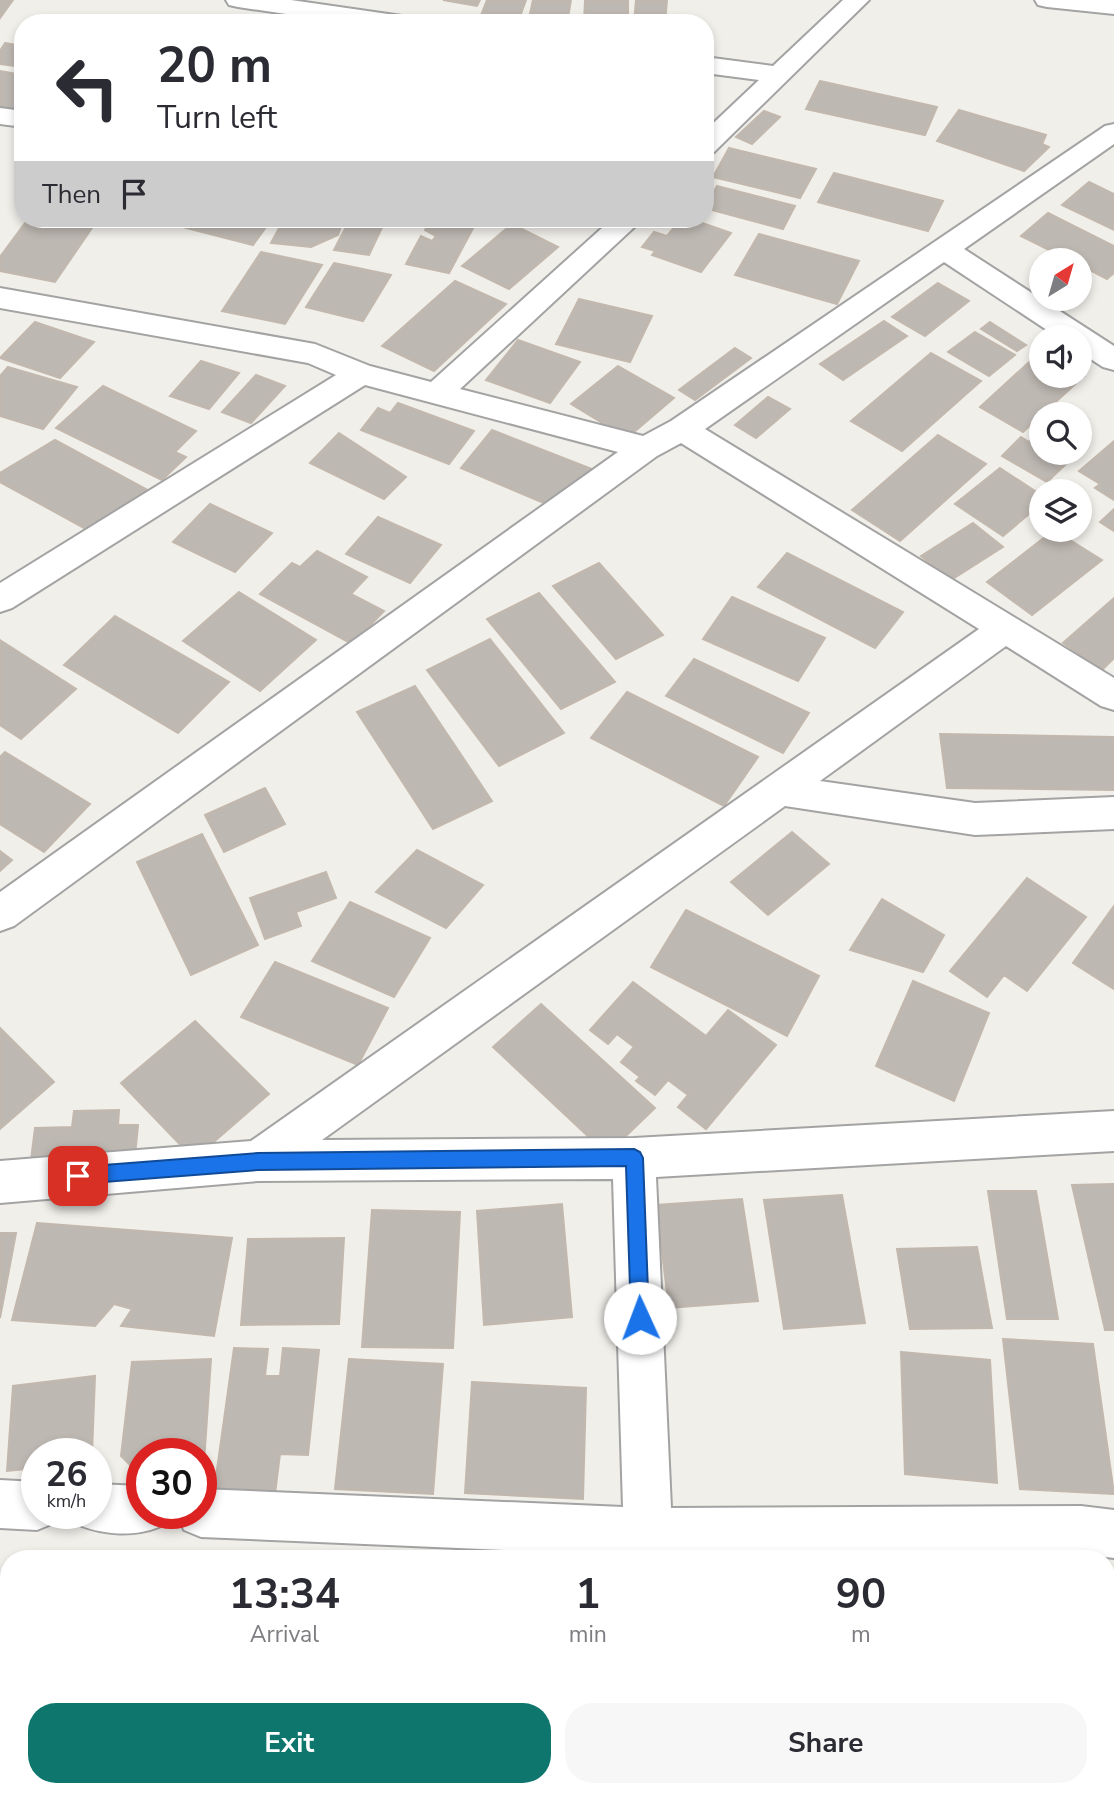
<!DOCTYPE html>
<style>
body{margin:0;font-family:"Nunito Sans",sans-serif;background:#f7f7f7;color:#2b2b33;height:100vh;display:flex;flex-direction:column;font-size:26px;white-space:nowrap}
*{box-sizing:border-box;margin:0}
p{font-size:23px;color:#7c7c81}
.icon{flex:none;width:38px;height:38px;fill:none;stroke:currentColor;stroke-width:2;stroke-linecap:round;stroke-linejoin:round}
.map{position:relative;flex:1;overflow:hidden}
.panel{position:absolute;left:0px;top:1550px;width:1115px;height:247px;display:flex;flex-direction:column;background:#fff;border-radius:28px 28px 0 0;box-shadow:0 4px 10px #0003}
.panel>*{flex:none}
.banner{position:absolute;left:14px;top:14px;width:700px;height:214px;border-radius:28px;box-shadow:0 4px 10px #0003;background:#fff;color:#2b2b33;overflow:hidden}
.needle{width:46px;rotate:37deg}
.tools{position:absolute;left:1029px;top:248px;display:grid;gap:14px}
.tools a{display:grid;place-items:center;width:63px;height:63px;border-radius:50%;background:#fff;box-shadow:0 4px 10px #0003;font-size:35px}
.speed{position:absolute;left:21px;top:1438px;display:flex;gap:14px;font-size:35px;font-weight:700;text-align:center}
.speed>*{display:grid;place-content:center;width:91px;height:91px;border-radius:50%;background:#fff;box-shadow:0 4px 10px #0003;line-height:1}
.speed small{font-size:18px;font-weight:400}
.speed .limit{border:10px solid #d22;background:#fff;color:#111}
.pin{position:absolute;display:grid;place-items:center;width:60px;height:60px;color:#fff;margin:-30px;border-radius:14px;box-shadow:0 4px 10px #0006}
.me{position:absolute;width:77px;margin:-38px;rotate:358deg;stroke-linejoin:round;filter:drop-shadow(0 0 5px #0008)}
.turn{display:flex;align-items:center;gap:24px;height:147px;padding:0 28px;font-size:32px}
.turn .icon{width:91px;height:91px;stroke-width:2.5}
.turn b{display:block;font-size:49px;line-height:60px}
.then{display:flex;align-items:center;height:66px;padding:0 28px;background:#0003;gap:14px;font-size:26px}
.eta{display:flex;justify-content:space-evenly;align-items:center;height:119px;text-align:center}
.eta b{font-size:42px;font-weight:700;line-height:49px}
.action{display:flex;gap:14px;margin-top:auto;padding:14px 28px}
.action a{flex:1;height:80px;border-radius:28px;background:#0f766e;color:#fff;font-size:28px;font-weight:700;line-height:80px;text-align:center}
.action a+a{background:#f7f7f7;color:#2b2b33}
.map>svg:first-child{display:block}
.building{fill:#beb8b2;stroke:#c2b8ad;stroke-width:2}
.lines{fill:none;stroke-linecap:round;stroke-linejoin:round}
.minor-casing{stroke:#a3a3a3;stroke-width:4}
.minor{fill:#fff;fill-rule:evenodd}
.route{fill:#1a73e8;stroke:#114b97;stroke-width:2}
</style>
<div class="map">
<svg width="1114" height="1797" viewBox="0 0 1114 1797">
<rect width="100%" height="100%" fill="#f1efea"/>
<path class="building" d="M0,0h13l-13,18z
M443,0h37l-3,6z
M487,0h39l-8,22 -38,-4z
M533,0h38l-4,23h-39z
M585,0h43v23h-44z
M636,0h31l-2,23h-31z
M5,43l18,3v21l-23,-3v-13z
M0,71l23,4v29l-7,9 -16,-3z
M820,81l117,26 -12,28 -119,-26z
M959,110l87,25 -4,9 7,3 -25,24 -87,-30z
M764,111l16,6 -28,27 -16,-7z
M729,148l87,21 -16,29 -87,-21z
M834,173l109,28 -15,30 -110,-29z
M1089,182l25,12v36l-52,-25z
M717,186l78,20 -12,23 -78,-21z
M1048,213l66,33v27l-7,6 -27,-14v-4h-9l-50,-25z
M28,219h33l33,6 -39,57 -55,-11v-14z
M193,219h79l-19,26 -67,-17z
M284,219h46l13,2 -5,14 -27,12 -40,-4z
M350,219h36l-17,36 -35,-5z
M431,219h47l-29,54 -43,-9 15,-28 11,5 4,-5 -11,-6z
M681,219h10l40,14 -30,39 -49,-17 3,-4 -13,-4 12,-15 13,4z
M512,224l46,23 -49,42 -47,-23z
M759,234l100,27 -22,43 -102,-29z
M261,252l61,13 -37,59 -63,-13z
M334,263l57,12 -28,46 -57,-14z
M455,281l51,23 -72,67 -52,-25z
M938,283l31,18 -44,35 -33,-19z
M579,299l73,17 -22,46 -74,-18z
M884,321l23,15 -64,44 -23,-16z
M35,322l59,20 -34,36 -60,-20z
M990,322l36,23 -9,6 -36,-22z
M975,332l40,23 -26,21 -41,-24z
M518,340l62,22 -30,41 -64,-23z
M735,348l16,10 -56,42 -16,-10z
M931,353l50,28 -79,70 -51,-30z
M1039,353l2,23 42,1 -60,55 -43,-25z
M201,361l38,12 -30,36 -39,-13z
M618,366l56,32 -47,40 -56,-34z
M8,367l69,20 -34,42 -43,-13v-40z
M256,375l29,11 -34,37 -29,-11z
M103,386l93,45 -21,21 11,5 -24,23 -106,-52z
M768,397l22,12 -34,29 -21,-13z
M398,403l76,28 -25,33 -88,-34 17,-22 12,5z
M492,430l100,39 -41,37 -90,-38z
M1041,430v23h12l14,10 -20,19 -45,-26 19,-19 8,5z
M339,433l67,44 -22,22 -74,-36z
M938,435l48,29 -86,77 -48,-31z
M55,440l100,54 -69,35 -86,-47v-9z
M1114,441v59l-19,-12 5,-4 -21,-13z
M1000,468l41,27v9l-38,32 -48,-32z
M210,504l62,29 -37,39 -62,-30z
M1114,509v22l-14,-9z
M378,517l63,28 -31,38 -64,-29z
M973,523l30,24 -52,33 -30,-24z
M1054,530l48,30 -70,55 -45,-33z
M317,551l50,26 -16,17 33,17 -32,33 -92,-50 32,-31 8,4z
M787,553l116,59 -28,36 -117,-61z
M599,563l64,72 -47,24 -63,-73z
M239,592l77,48 -56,51 -77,-50z
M539,593l76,89 -54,27 -74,-90z
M732,597l93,41 -27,43 -95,-42z
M1114,598v60l-12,12 -39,-27z
M115,616l114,66 -51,51 -114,-68z
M490,639l74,94 -65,33 -72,-96z
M0,640l76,49 -55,50 -21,-14z
M694,659l115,54 -26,40 -117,-57z
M415,686l77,115 -59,28 -76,-117z
M627,692l131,65 -34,49 -133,-68z
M940,734l174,3v53l-167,-2z
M5,752l85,52 -46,48 -44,-28v-67z
M265,788l20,36 -61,28 -19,-37z
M792,832l37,32 -61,51 -37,-33z
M202,834l56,111 -67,30 -54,-113z
M417,850l66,35 -37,43 -70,-36z
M0,851l12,9 -12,11z
M326,872l10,26 -40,14 5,14 -36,13 -15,-41z
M1027,878l59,39 -59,74 -23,-16 -17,22 -37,-26z
M882,899l62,36 -21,37 -73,-22z
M350,902l80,36 -36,59 -82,-36z
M1114,906v83l-41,-26z
M686,910l133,66 -32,60 -136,-69z
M275,962l113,46 -30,57 -117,-48z
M913,981l76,32 -35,88 -78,-35z
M633,982l73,54 22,-26 48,35 -70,84 -28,-22 10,-12 -20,-15 -13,15 -19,-14 4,-4 -19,-15 13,-15 -17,-13 -9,10 -18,-14z
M541,1004l114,104 -48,46 -114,-107z
M195,1021l74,73 -75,65 -73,-76z
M0,1028l54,54 -54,47z
M119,1110l-1,15h20l-3,31 -104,4 4,-32 37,-1 2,-16z
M1114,1184v146h-9l-33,-145z
M988,1191h48l22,128h-51z
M842,1195l23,128 -81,6 -20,-129z
M742,1199l16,102 -89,7 -13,-103z
M562,1204l10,113 -88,8 -7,-114z
M372,1210l88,2 -7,136 -91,-1z
M37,1223l195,15 -18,98 -93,-10 11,-17 -18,-5 -19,22 -83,-6z
M0,1233h16l-16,85z
M344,1238l-5,86 -98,1 7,-86z
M977,1247l15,81 -82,1 -13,-80z
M1003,1339l90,5 21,150 -94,-5z
M234,1348l34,1 -3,27h15l3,-28 36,2 -11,105 -28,-1 -5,40 -61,-3z
M901,1352l89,8 7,123 -92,-9z
M211,1359l-8,119 -2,-24h-59v23l-21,-21 11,-94z
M349,1359l94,5 -10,130 -98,-5z
M95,1376l-3,78h-55v14l-30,3 6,-85z
M472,1382l114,6 -3,111 -118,-6z
M911,1788h159l1,9h-156z"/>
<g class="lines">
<defs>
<path id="minor" d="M226,0h65l111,16 9,2 3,5h-67l-109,-16 -9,-2z
M843,0h26l-155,152 -9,2v-23l54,-51 -54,-7v-16l68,9z
M1035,0h79v14l-67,-7 -9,-2z
M0,108l23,3v16l-23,-3z
M1114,124v20l-150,105 150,97v24l-11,-3 -23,-15v-14h-21l-115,-76 -239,167 409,249v32l-13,-4 -95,-60 -186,135 155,22 139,-6v32l-139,6 -190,-29 -463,334 312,-2 480,-27v40l-458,26 15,331 410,-2 33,4v48l-33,-4 -433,2 -447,-19 -17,-7 -7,-16h24v-25l422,18 -10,-328 -355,2 -258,22v-42l251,-20 728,-512 -298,-186 -24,13 -643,470 -14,5v-39l618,-440 -253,-67 -353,223 -12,4v-29l336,-208 -28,-12 -308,-55v-20l315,56 55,22 61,16 181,-163h31l-183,170 183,47 28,-15 434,-295z
M0,1480l37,2v32h21l-4,9 -17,7 -37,-2z
M96,1484l46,2v28h22l-5,13c-25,10 -55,8 -80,-2l-5,-11h22z
M1106,1765l8,3v29h-41l-1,-9h34z"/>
</defs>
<use href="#minor" class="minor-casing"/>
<use href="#minor" class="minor"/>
</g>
<path class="route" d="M634,1149l6,3 3,6 6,160 -2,7 -7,3 -7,-3 -2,-7 -5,-152 -368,4 -180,14 -7,-2 -2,-6 2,-6 7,-3 180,-14z"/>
</svg>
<div class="tools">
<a><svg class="needle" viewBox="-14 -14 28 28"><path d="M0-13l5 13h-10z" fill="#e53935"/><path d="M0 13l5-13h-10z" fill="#7c7c81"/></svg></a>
<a><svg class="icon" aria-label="sound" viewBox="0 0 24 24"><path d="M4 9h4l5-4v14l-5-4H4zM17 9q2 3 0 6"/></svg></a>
<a><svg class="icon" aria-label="search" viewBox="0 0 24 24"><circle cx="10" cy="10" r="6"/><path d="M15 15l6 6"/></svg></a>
<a><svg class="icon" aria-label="layers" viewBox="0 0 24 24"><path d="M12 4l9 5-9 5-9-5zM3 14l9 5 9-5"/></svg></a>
</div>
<div class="speed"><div>26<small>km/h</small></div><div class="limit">30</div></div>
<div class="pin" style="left:78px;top:1176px;background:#d93025"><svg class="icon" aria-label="arrive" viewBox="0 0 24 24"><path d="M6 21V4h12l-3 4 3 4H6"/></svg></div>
<svg class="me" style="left:640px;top:1318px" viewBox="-20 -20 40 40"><circle r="19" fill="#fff"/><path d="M0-13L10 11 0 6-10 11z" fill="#1a73e8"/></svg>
<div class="banner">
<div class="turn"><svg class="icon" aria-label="left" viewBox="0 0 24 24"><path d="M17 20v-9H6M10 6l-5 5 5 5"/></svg><div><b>20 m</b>Turn left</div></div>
<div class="then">Then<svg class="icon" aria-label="arrive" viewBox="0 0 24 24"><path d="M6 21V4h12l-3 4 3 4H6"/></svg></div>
</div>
<section class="panel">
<div class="eta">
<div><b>13:34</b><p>Arrival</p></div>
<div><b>1</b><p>min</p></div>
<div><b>90</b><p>m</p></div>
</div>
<div class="action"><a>Exit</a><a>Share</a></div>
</section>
</div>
